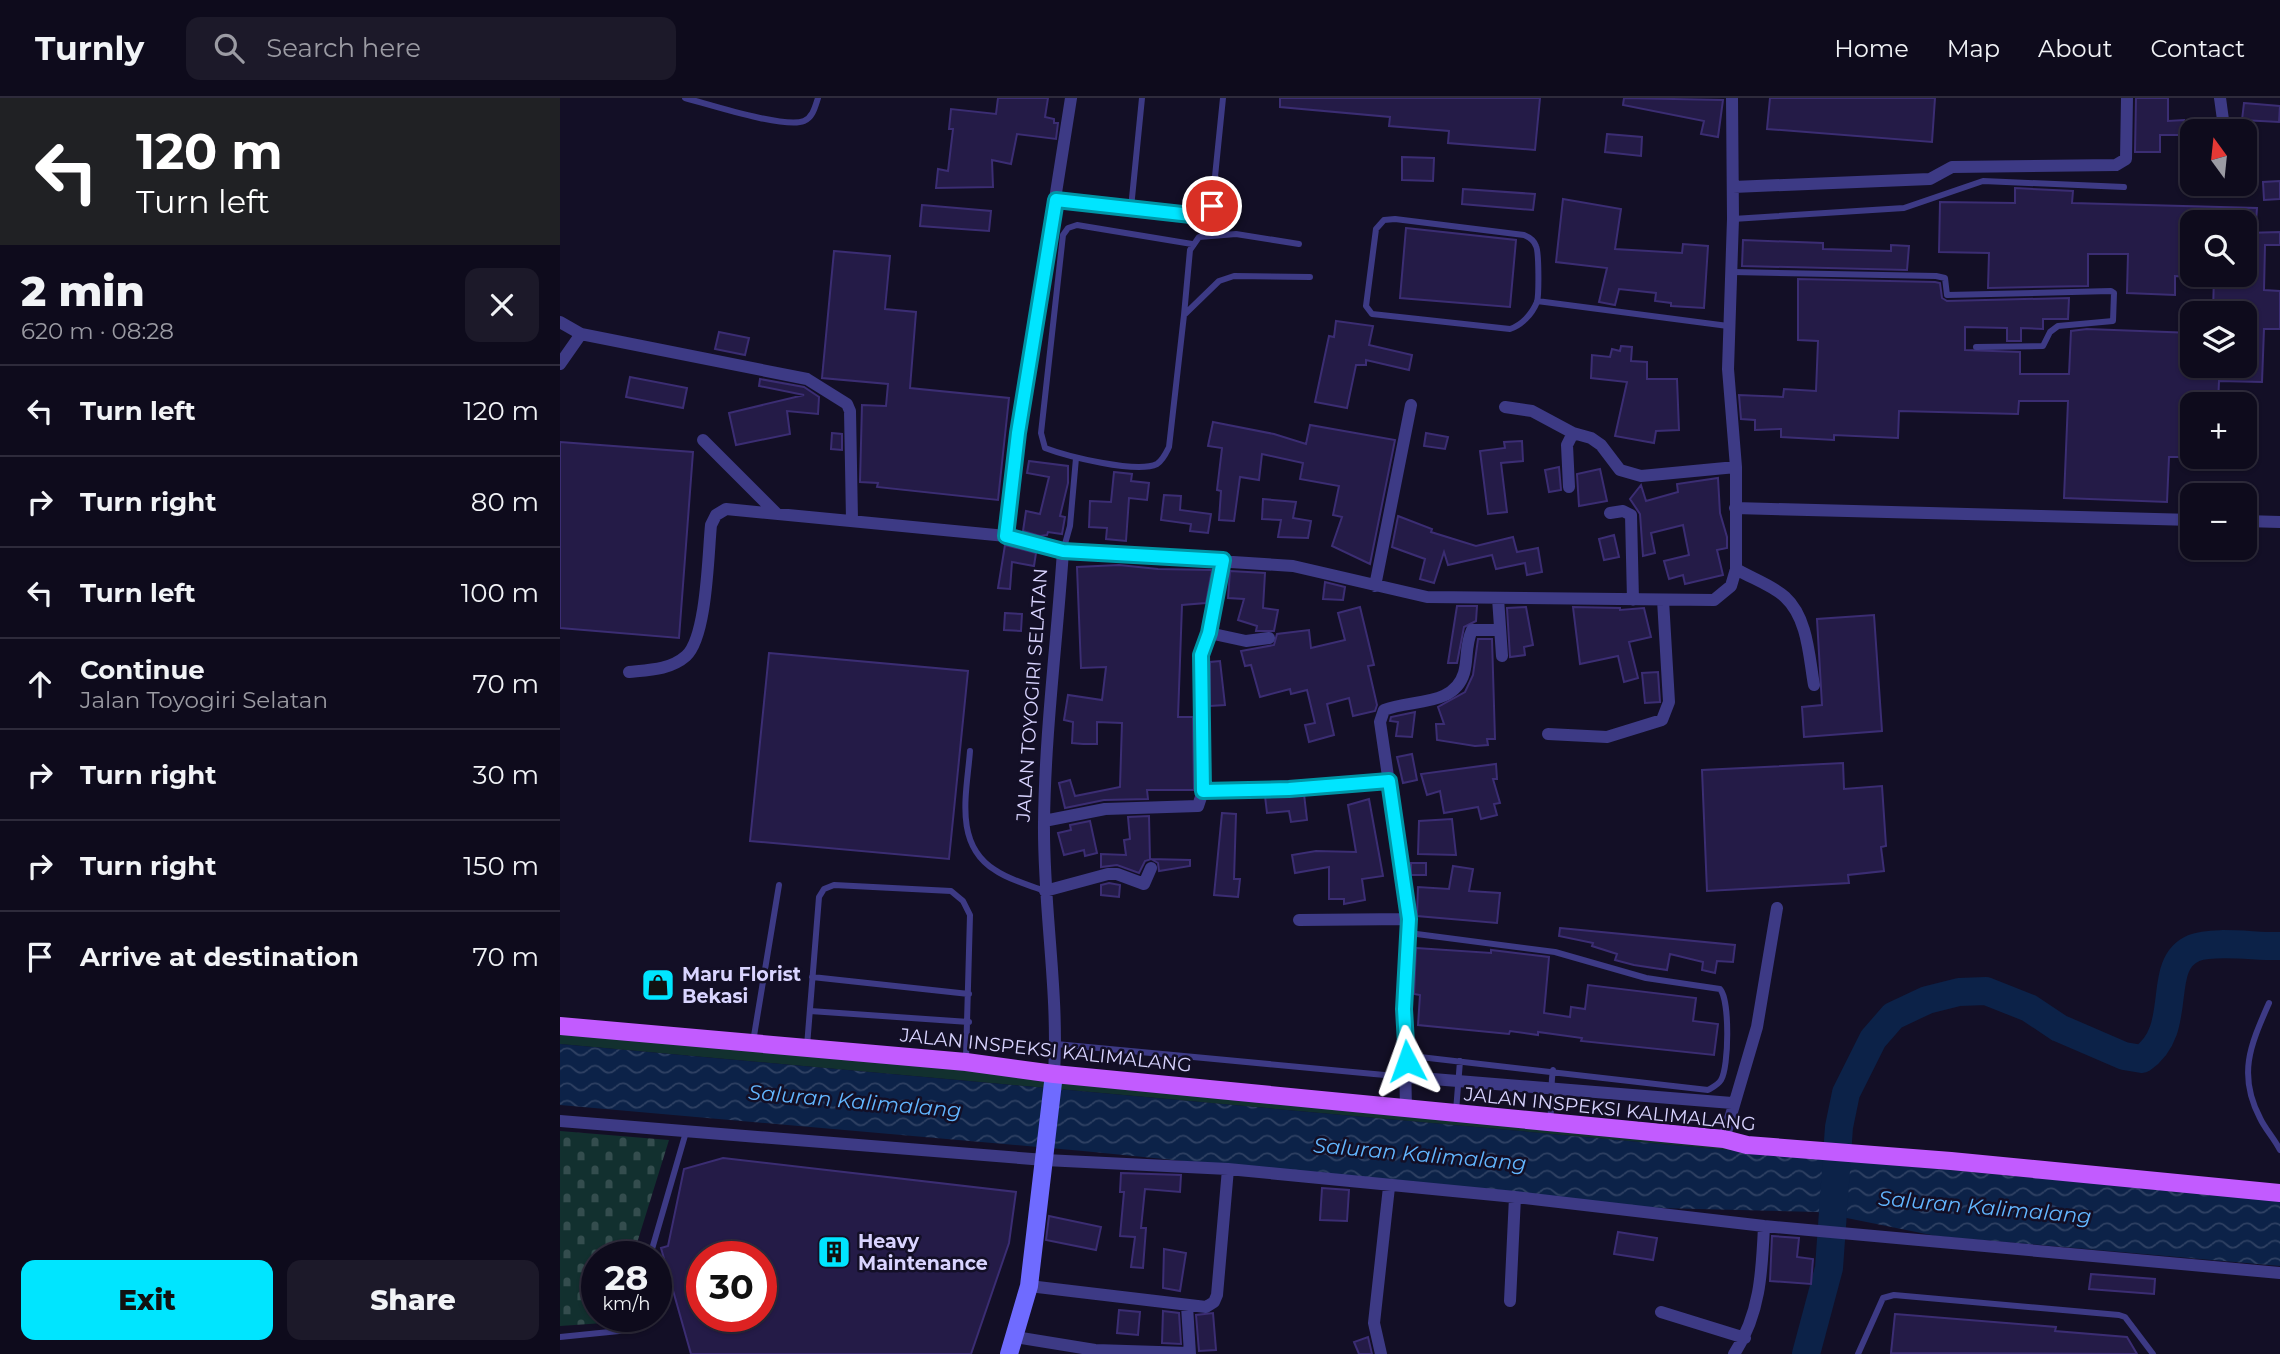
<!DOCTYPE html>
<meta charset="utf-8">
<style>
body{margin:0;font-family:Montserrat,sans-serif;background:#1c1929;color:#f1f3f6;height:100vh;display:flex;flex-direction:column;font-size:26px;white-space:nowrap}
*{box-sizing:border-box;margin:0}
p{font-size:23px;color:#9b9ba3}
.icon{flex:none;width:38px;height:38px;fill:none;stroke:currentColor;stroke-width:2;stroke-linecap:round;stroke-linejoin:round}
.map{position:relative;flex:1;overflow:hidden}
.side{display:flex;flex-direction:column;background:#0e0b1c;width:560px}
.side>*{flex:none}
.guide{background:#202124;color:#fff;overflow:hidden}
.needle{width:46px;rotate:345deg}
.controls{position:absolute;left:1620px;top:21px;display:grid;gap:14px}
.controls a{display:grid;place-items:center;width:77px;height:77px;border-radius:14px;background:#0e0b1c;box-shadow:0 2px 5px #0004,0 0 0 2px #2e2b3b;font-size:35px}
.speed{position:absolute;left:21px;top:1143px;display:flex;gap:14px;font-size:35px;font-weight:700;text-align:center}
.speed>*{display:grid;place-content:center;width:91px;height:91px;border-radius:50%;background:#0e0b1c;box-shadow:0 2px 5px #0004,0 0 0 2px #2e2b3b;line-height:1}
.speed small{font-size:18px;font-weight:400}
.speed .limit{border:10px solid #d22;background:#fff;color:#111}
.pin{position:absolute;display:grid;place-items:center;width:60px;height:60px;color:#fff;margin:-30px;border:4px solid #fff;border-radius:50%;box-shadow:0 2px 7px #0007}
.me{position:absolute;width:77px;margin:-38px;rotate:356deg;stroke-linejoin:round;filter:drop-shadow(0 0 5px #0008)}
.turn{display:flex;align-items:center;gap:24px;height:147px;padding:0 21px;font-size:32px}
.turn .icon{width:91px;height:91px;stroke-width:2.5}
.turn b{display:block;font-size:49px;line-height:60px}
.round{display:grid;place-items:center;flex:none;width:74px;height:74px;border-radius:14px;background:#1c1929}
.headline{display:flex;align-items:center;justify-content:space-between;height:119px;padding:0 21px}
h1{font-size:42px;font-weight:800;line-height:52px}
.action{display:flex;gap:14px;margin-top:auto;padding:14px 21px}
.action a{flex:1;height:80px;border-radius:14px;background:#00e5ff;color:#111;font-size:28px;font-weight:800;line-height:80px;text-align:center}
.action a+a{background:#1c1929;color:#f1f3f6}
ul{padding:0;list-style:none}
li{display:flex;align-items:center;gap:21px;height:91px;padding:0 21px;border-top:2px solid #2e2b3b}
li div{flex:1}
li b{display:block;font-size:26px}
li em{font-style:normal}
header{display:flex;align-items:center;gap:42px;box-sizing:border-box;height:98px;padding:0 35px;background:#0e0b1c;border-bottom:2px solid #2e2b3b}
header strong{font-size:33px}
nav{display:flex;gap:38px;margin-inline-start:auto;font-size:24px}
.search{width:490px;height:63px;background:#1c1929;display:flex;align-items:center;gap:18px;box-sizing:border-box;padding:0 24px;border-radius:14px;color:#9b9ba3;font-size:26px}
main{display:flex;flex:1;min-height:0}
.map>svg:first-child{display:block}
.green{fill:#12302f}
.cemetery{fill:url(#cemetery-stones)}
.water{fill:url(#water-waves)}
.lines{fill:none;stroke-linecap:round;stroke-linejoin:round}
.river{stroke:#0c2248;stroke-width:28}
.building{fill:#241b47;stroke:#3b2d73;stroke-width:2;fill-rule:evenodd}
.lane{stroke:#3d3a85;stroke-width:6}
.street{stroke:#3d3a85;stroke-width:12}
.secondary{stroke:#6f6bff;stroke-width:18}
.primary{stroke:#c25bff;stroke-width:18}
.route-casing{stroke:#0095a6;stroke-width:18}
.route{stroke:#00e5ff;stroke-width:12}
.labels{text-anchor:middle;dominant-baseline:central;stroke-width:5;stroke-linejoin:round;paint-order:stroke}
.street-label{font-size:19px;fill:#d9d4ff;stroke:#130f26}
.poi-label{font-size:19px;font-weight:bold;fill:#d9d4ff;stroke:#130f26;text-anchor:start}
.water-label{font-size:21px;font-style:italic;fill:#62b6ff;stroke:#130f26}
</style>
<header>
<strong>Turnly</strong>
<div class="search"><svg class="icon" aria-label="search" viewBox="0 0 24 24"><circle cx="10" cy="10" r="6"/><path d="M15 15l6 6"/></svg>Search here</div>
<nav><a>Home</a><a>Map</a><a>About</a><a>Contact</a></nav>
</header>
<main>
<section class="side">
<div class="guide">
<div class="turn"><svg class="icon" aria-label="left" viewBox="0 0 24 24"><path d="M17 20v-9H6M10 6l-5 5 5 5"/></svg><div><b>120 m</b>Turn left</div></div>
</div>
<div class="headline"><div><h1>2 min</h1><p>620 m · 08:28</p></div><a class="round"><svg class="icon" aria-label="close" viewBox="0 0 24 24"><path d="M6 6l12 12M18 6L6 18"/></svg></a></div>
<ul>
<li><svg class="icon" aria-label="left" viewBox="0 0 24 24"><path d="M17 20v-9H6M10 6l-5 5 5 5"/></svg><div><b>Turn left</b></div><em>120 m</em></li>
<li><svg class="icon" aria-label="right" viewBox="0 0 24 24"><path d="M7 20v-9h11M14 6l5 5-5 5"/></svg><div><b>Turn right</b></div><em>80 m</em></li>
<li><svg class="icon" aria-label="left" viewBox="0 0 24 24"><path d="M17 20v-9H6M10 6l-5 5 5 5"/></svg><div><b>Turn left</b></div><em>100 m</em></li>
<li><svg class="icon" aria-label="ahead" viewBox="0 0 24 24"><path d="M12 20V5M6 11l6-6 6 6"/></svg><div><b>Continue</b><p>Jalan Toyogiri Selatan</p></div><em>70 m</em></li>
<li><svg class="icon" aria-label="right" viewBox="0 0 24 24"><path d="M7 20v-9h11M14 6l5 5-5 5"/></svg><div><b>Turn right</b></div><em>30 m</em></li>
<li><svg class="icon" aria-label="right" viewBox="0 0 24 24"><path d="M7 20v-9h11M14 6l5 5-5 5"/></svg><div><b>Turn right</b></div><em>150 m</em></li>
<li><svg class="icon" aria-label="arrive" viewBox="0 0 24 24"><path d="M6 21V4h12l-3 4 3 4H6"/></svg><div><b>Arrive at destination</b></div><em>70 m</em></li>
</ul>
<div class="action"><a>Exit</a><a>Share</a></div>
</section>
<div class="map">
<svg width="1720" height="1256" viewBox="0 0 1720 1256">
<defs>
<pattern id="cemetery-stones" width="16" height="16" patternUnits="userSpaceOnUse" patternTransform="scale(1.75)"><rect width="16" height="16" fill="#12302f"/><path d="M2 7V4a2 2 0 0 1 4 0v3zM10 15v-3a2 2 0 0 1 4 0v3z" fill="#344d4e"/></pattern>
<pattern id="water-waves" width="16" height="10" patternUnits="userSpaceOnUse" patternTransform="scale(1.75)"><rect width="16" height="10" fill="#0c2248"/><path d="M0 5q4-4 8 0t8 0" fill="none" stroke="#2f4163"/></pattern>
</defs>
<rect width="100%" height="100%" fill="#130f26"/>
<path class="green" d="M0,928l193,18 305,38 1222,118 -1720,-156z"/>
<path class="cemetery" d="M0,1033l109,9 -36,116h-36v60h21v6l-58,4z"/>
<path class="water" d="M0,946l1720,156v66l-344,-30 -119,-24 -159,-4 -575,-57 -523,-46z"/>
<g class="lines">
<path class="river" d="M1246,1256l23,-86 10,-141 7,-34 27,-54 20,-23 34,-16 32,-8 27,-1 43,17 30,20 65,28 18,3c44,-30 12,-94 52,-111 19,-8 64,-1 86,-2"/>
</g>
<path class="building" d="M438,0h50l-3,19 9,2v4h4l-2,16 -39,-5 -6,30 -19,-4 1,27 -57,1 2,-19 10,2 5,-42h-4l2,-20 45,5z
M720,0h260l-5,52 -87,-7 1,-12 -60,-5 1,-9 -110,-10z
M1064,0l99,2 -5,37 -17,-3 3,-13 -81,-16z
M1210,0h165l-3,44 -165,-13z
M1576,0h32v23l16,-1v15h-24v17h-25z
M1684,5l36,3 -1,16 -37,-2z
M1047,36l35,3 -1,19 -36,-4z
M842,59l32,1 -1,23 -31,-1z
M1720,83v18l-16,1 -1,-18z
M1455,90l58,3 -1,12 185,5 -1,14h-63v55l-18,-1v19l-48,-2 1,-39h-40v32l-100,2 1,-35 -50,-1 1,-50 75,1z
M903,91l72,5 -2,16 -71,-6z
M1003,101l58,10 -6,40 67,4 1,-9 25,2 -4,62 -33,-2v-3l-16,-2 1,-8 -37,-4 -4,16 -16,-3 8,-34 -51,-6z
M362,107l69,6 -2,20 -69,-5z
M846,130l110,12 -6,67 -110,-9z
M1720,134v13h-15l-1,45 16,1v38h-16l-2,53 -43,-1 -1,23h-25v53h-24l-2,45 -103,-4 4,-97h-49l-1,13 -119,-3 -1,27 -64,-3v5l-53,-3v-8l-26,1v-10l-14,-1 -2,-24 44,2 1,-8 32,2 2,-50 -20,-1v-61l137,3 5,1 2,15 5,3 122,-3 -1,21h-25v10l-22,-1v13h-14v-13l-42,-1v23l55,2v22h49l2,-43 16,-2 106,4v33h52v-53h-32l1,-38h31v-42z
M1183,142l80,3v6l68,2v-6l18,1 -2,24 -165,-4z
M274,153l56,5 -5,53 31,3 -6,76 99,10 -11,102 -121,-13 1,-4 -18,-1 2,-77 24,1 2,-22 -66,-6z
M776,223l37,5 -4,19 43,10 -3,15 -43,-10v5h-10l-9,43 -32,-6 14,-66 5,1z
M159,234l30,6 -4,17 -30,-6z
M1061,248l11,1 -1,14 16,1v17h30l2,51 -23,1 -2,12 -39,-7 12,-54 -36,-4 1,-23 18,2 2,-8 8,2z
M70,279l57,11 -4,20 -57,-11z
M200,281l44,8 15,10 -1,17 -31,-3 3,23 -54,11 -7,-32 75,-18 -45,-9z
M653,324l61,12 32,10 4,-19 85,15 -25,124 -38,-18 10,-29 -9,-2 6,-29 -39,-7 3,-16 -41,-9 -3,26 -19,-3 -6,44 -15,-1 2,-29 -4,-1 5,-42 -14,-2z
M272,335l10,1v16l-11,-1z
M866,335l22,4 -3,12 -21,-3z
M962,343l1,20 -22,2 6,49 -19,2 -8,-63 25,-3 -1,-6z
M0,344l133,10 -14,186 -119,-10z
M469,363l39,5v17l-8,33 5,1 -3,17 -14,-2 -1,3 -7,1 -17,-5 3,-20 14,3 9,-37 -22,-4z
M999,369l2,23 -12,2 -4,-22z
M1040,371l7,32 -28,5 -2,-32z
M554,374l18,2 -1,7 18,2 -2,17 -18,-2 -3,43 -20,-2 1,-11 -18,-1 1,-26 21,1z
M1158,380l2,35 7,24v11l-10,2 6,25 -38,9 -2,-9 -14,4 -5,-18 25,-6 -6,-30 -32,8 4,20 -12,3 -3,-42 -10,-15 11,-14 5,16 32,-9 -1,-8z
M604,397l17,1 -1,14 31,4 -3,19 -18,-2 1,-7 -30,-4z
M703,401l33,3 -3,16 18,3 -3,17 -30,-1 3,-17 -19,-1z
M838,418l34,13 -1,3 45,14 37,-9 4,15 21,-4 4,24 -15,3 -2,-12 -29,6 -4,-14 -44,10 -4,-13 -10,31 -14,-4 5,-20 -33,-12z
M1054,437l5,22 -15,3 -5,-21z
M445,447l31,8 -2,13 -22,-4 -2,27 -12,-1z
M559,467l39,4 54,1 -6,33 -24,2 -4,112h15l1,73h-47l1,9 -44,1 -39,8 -6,-25 11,-3 5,16 45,-9 2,-64 -25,-1v22h-14l-11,-1 1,-21 -9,-2 4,-25 34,5 4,-33 -25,1 -4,-101z
M670,473l35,2 -2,35 15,2 -4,21h-18l1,-5 -19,-6 6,-21 -16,-1z
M765,484l20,5 -2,13 -20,-1z
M897,508h20l-1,15 -12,6 -7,36h-9z
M800,509l14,58 -6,1 9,39 -2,6 -22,5 -4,-18 -22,6 7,31 -25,7 -4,-17 10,-2 -8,-33 -16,4 -1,-5 -30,8 -9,-32 -6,1 -4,-15 33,-6 3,-11 32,-4 2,18 34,-8 -7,-27z
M966,509l7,38 -9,2 1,8 -15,2 -3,-49z
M1013,509l47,1v2l24,-2 7,29 -22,5 9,36 -14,4 -6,-26 -38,8z
M445,515l17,1 -1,17 -17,-1z
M1314,517l8,116 -78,6 -2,-30 20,-2 -5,-86z
M918,541h14l3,100h-8l1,6 -13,1 -38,-6 -1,-16h8l-6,-17 27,-15 8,-17z
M209,555l199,18 -19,188 -199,-18z
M660,563l5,44 -15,1v-44z
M1098,574l2,30 -15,1 -3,-30z
M855,614l-3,25 -16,-1 2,-14 -8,-1 1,-4z
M852,656l5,26 -14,3 -6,-26z
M1283,665l1,26 38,-3 4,60 -5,1 3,24 -36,4 1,8 -142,8 -5,-121z
M936,666l1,15h-4l7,24 -6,1 3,11 -16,4 -3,-12 -34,6 -4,-22 -13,4 -6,-21z
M744,696l3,26 -16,2 -2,-11 -22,2 -2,-17z
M809,701l14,77 -21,3 3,21 -21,4v-5h-15v-32l-34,6 -3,-18 24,-4 40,1 -8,-47z
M662,715l14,1 -2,65h6l-2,18 -24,-2z
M589,718l1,43 40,1v6l-31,5 -1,-8 -7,-4 -6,2 -6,12 -22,-8 -16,2v-13l25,1 -2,-15 6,-1 -2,-22z
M892,721l4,36 -38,-1 1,-33z
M530,723l7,32 -12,3 -1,-6 -20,5 -6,-22 13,-3 -1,-5z
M851,765h15v12h-15z
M893,768l20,3 -4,22 31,2 -3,30 -80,-7 1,-29 31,2z
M549,785l11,2 -1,12 -18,-2v-10z
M1000,830l175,17 -2,17 -16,-1 -2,12 -13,-3 1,-8 -33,-8 -3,16 -33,-5 -19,-5 2,-6 -25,-8 1,-3 -34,-7z
M856,850l75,5v-3l58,7 -5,56 26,4 1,-10 14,2 3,-24 108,13 -3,23 25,3 -4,31 -133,-14 1,-3 -44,-6v3l-28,-4 -1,3 -91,-9 2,-30 -6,-1z
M163,1060l293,34 -7,51 -38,111h-280l-30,-106 7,-2 16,-77zM142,1158h59v60h-59z
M561,1075l60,2 -1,17 -35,-3 -4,39h5l-3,40 -12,-1 4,-30 -15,-1 4,-44h-4z
M762,1090l27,2 -2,31 -27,-1z
M489,1118l52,11 -5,23 -50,-10z
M1058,1134l39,6 -4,22 -39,-6z
M1212,1138l27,2 -2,19 16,2 -2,25 -41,-3z
M604,1151l22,4 -6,38 -17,-3z
M1531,1176l64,5 -1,15 -65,-5z
M559,1212l21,2 -2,23 -21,-2z
M603,1213l16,2 2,31 -19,-1z
M653,1215l3,37 -17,1 -3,-36z
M1335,1216l161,13 -1,4 72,6 10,17 -246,-1z
M808,1239l4,17h-13l-5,-12z"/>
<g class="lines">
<path class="lane" d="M125,0c23,6 100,31 119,23 9,-4 11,-14 14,-23
M497,102l143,16 8,-3 4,-7 11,-108
M571,110l11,-110
M835,121l129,16c5,2 10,5 12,11 3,6 3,49 1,56 -5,12 -15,23 -27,27l-138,-15 -6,-8 10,-77 8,-9z
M1173,121l171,-11 79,-27 141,6
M632,146l-115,-19 -9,3 -5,7 -22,198 4,15c21,8 92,26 112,16 6,-4 9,-11 12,-17l15,-132 35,-34 15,-5 76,1
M1172,174l204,4 9,2 2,17 164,-4 3,2 -1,28 -55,5 -8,6 -7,14 -67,1
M977,203l191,25
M624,217l6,-65 9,-13 37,-3 63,10
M503,453l7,-25 6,-68
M410,653c-3,41 -17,93 25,119 14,10 34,15 50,21
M849,835l146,19 91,26 74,11c10,11 9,78 1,91 -3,5 -8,7 -13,10l-288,-33
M252,879l157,17
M1709,905c-18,41 -32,71 -9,115 5,11 14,20 20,32
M250,913l159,11
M193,944l26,-157
M496,946l350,33
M247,948l12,-149 5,-8 10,-4 117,6 12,10 7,14 -4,143
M896,1013l4,-50
M990,1021c3,-17 0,-32 3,-49
M90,1158l36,-124
M0,1239l69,-7 4,-14
M1298,1256l25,-56 11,-3 225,20 6,2 28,37"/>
<path class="street" d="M1660,0l4,29
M1173,89l197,-8 22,-12 164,-2 10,-6 1,-61
M0,224l21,12 226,45 40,25 3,7 2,109
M0,266l21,-30
M945,309l27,4 41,22 18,5 10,7 19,25 21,6 95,-9
M143,342l74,74
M1009,389l-2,-42 6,-12
M1175,410l458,12
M1050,415l13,-2 8,4 2,85
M1685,423l35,1
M446,438l12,-103 53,-335
M663,462l-14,73 37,8 23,-3
M1176,471c15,9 36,16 49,28 23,21 24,60 29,88
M815,488l36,-181
M938,500l4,58
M69,574c20,-2 41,-2 57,-16 21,-19 22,-102 25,-131l5,-10 10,-6 280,27 57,15 230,15 134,31 287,3 17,-14 5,-17v-102l-8,-98 5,-150 -1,-121
M988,636l59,3 55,-17 7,-18 -6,-102
M643,693l186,-10
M484,723l61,-12 93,-3 5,-15 -2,-131 8,-27
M485,793l63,-17h9l27,10 7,-16
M739,822l110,-1
M494,976c5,-83 -11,-167 -10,-251 1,-91 13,-182 19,-272
M848,979l324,26
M846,1011l-2,-100 5,-90 -29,-197 4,-12c27,-11 70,-3 80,-37 4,-14 1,-28 8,-43h28
M0,1023l485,39 183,9 287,28 249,29 516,47
M1164,1041l33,-112 20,-119
M469,1188l177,21 8,-5 3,-7 11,-126
M950,1203l5,-104
M627,1208l3,48
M1101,1214l84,26
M455,1239l80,13 95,3
M821,1256l-7,-31 15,-136
M1174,1256c26,-39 28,-82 30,-128"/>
<path class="secondary" d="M449,1256l20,-68 25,-212"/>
<path class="primary" d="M0,928l406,36 88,12 670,65 23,6 204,16 329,32"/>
</g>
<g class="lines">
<defs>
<path id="route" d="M652,108l-4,7 -8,3 -144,-16 -38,233 -12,103 57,15 160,9 -14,73 -8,22 2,136 86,-2 100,-8 20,138 -5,90 3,52"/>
</defs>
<use href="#route" class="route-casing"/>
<use href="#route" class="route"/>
</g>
<defs>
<symbol id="shop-square" viewBox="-11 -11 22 22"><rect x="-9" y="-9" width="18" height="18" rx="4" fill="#00e5ff" stroke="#130f26"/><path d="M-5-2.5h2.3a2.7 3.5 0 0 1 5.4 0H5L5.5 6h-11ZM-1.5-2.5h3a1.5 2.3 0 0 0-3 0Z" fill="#111"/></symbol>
<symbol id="building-square" viewBox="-11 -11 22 22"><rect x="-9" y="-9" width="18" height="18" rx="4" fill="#00e5ff" stroke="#130f26"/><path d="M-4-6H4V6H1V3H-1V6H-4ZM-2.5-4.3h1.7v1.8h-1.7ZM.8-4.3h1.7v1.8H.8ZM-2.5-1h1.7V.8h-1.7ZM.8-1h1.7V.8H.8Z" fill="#111"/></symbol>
</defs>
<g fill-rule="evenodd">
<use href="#shop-square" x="79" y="868" width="38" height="38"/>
<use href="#building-square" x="255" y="1135" width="38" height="38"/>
</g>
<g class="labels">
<g class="street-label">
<text transform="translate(472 597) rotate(-86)">JALAN TOYOGIRI SELATAN</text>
<text transform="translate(486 952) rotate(6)">JALAN INSPEKSI KALIMALANG</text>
<text transform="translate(1050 1011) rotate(6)">JALAN INSPEKSI KALIMALANG</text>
</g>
<g class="poi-label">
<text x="122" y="876">Maru Florist<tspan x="122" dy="22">Bekasi</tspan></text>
<text x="298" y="1143">Heavy<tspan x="298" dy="22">Maintenance</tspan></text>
</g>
<g class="water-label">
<text transform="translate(295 1003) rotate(5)">Saluran Kalimalang</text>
<text transform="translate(860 1056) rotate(5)">Saluran Kalimalang</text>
<text transform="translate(1425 1109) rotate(5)">Saluran Kalimalang</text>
</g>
</g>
</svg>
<div class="controls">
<a><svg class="needle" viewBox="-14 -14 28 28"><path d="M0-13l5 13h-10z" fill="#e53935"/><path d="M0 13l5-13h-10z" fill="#9b9ba3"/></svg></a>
<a><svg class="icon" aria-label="search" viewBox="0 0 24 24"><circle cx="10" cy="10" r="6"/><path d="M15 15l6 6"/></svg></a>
<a><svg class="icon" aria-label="layers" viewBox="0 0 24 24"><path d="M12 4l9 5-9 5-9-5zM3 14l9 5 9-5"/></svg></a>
<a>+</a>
<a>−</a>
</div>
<div class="speed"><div>28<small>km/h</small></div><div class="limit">30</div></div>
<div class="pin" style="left:652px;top:108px;background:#d93025"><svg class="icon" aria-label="arrive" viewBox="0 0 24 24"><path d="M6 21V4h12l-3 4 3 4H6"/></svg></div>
<svg class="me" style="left:847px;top:963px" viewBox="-20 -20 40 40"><path d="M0-17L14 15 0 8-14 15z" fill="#00e5ff" stroke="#fff" stroke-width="4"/></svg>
</div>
</main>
